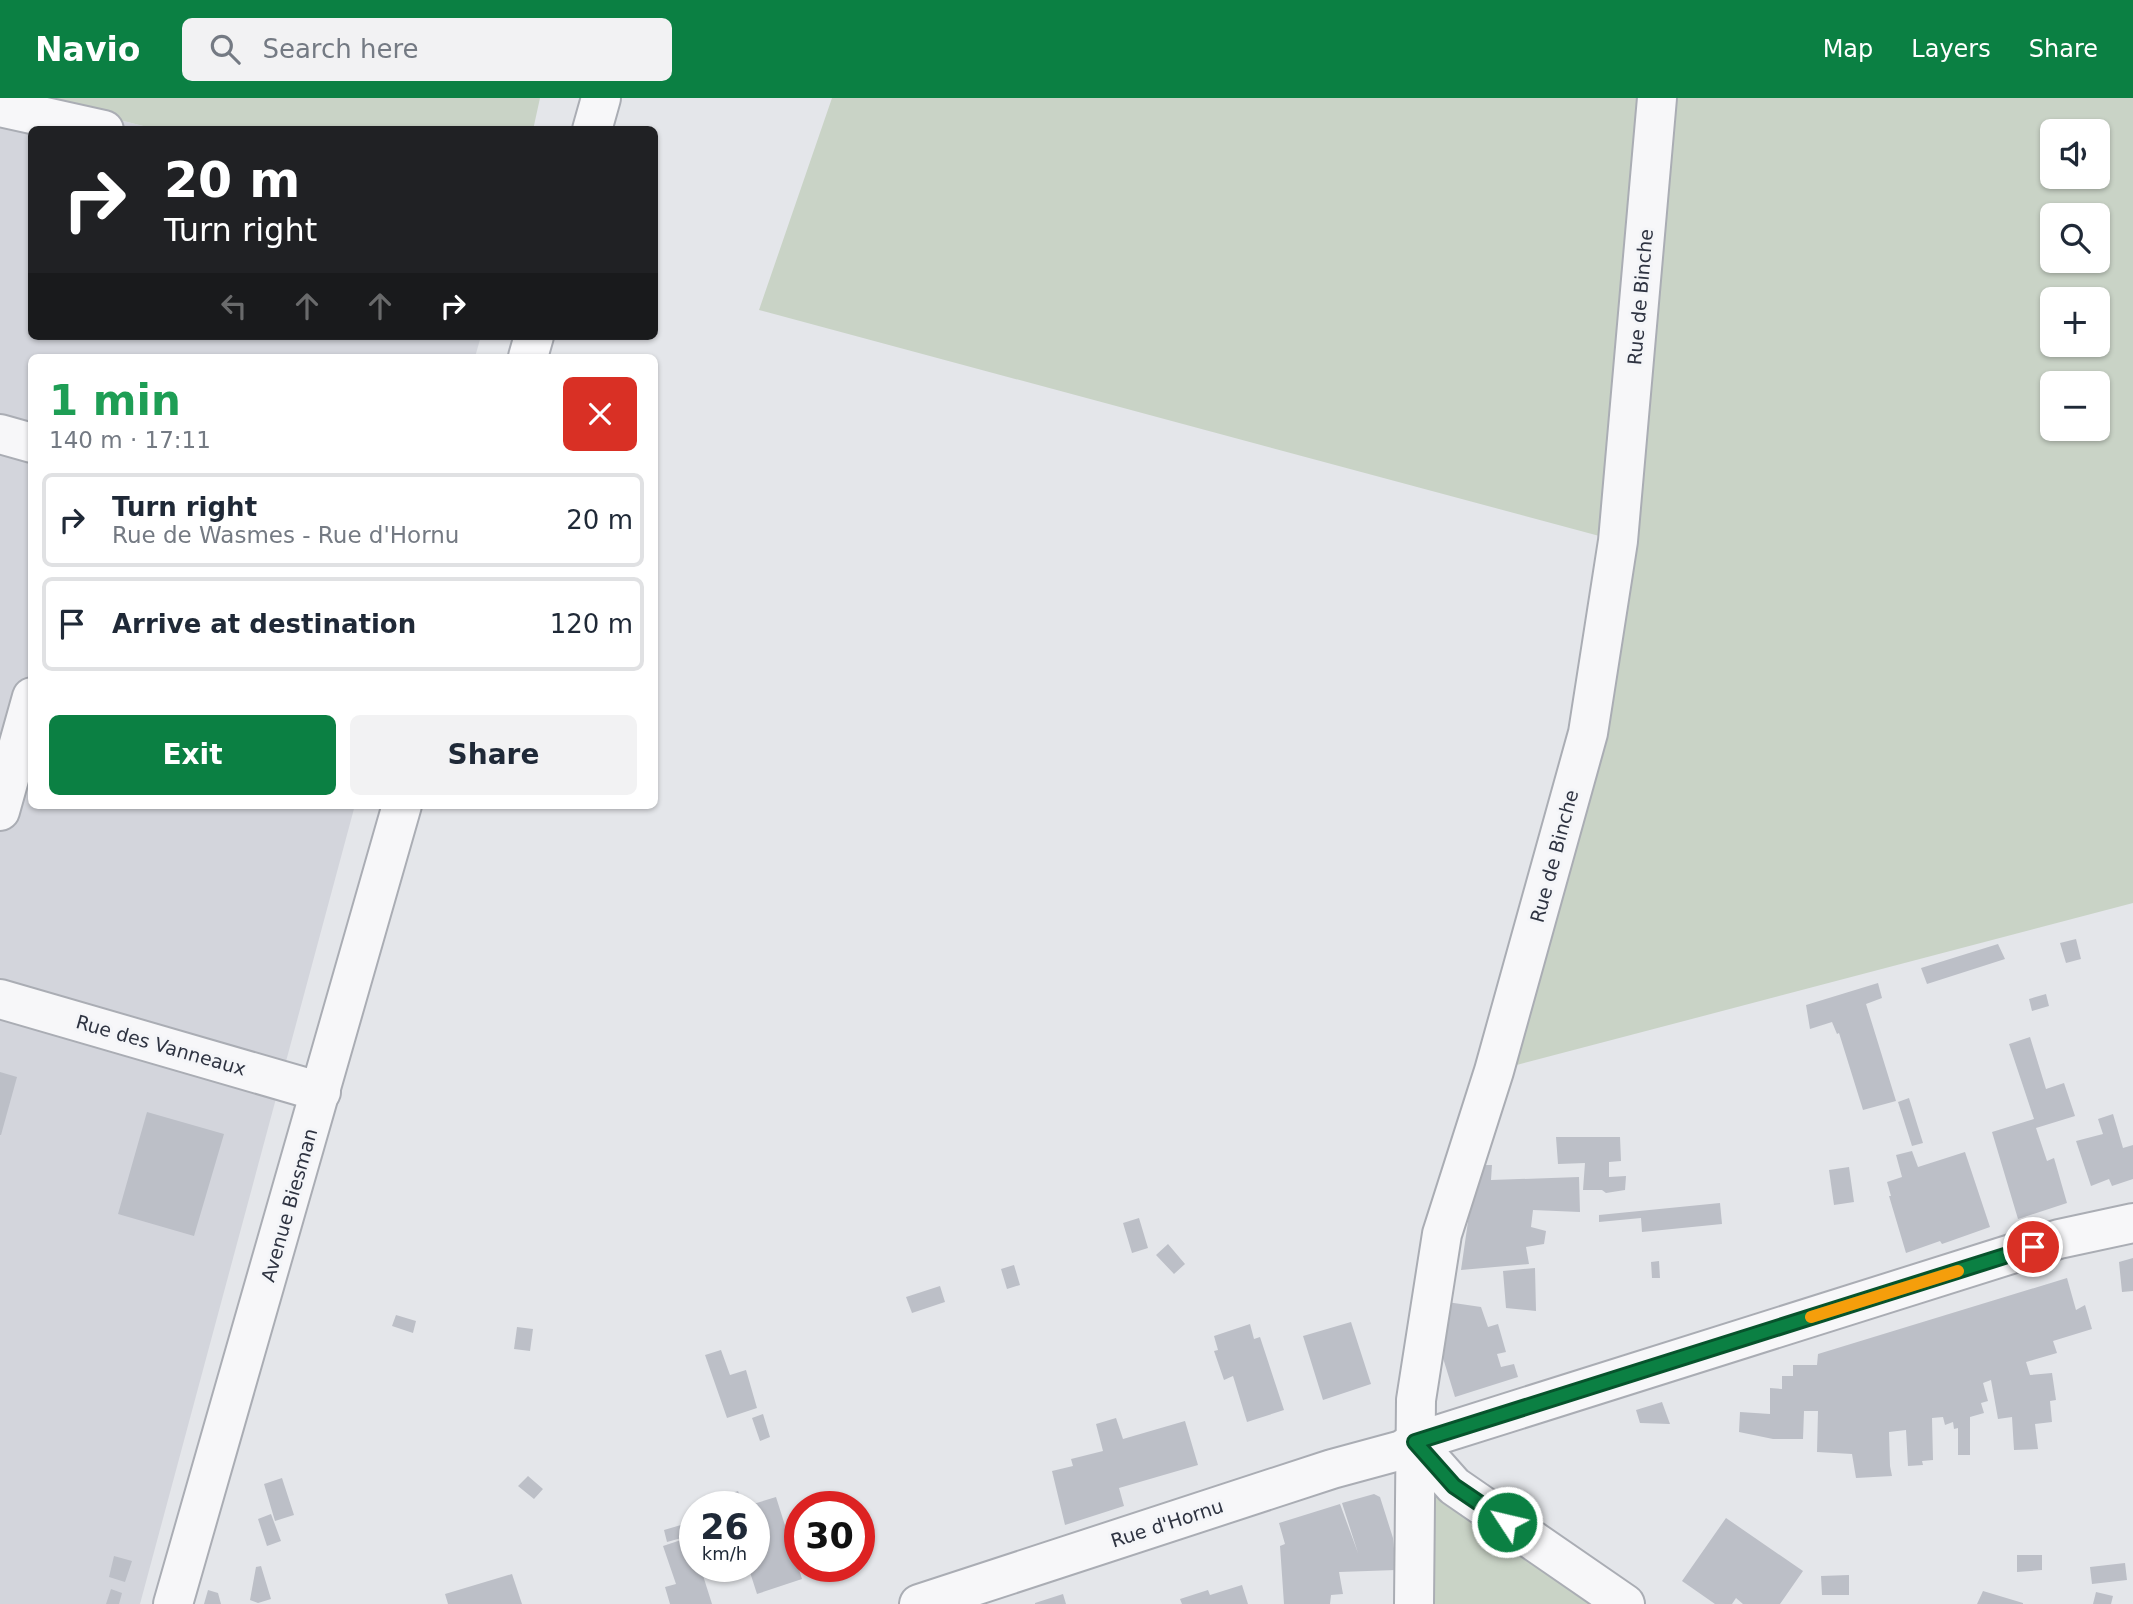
<!DOCTYPE html>
<meta charset="utf-8">
<style>
body{margin:0;font-family:"DejaVu Sans",sans-serif;background:#f2f2f3;color:#1f2937;height:100vh;display:flex;flex-direction:column;font-size:26px;white-space:nowrap}
*{box-sizing:border-box;margin:0}
p{font-size:23px;color:#747a83}
.icon{flex:none;width:38px;height:38px;fill:none;stroke:currentColor;stroke-width:2;stroke-linecap:round;stroke-linejoin:round}
.map{position:relative;flex:1;overflow:hidden}
.drawer{position:absolute;left:28px;top:256px;width:630px;height:455px;display:flex;flex-direction:column;background:#fff;border-radius:10px;box-shadow:0 2px 5px #0004}
.drawer>*{flex:none}
.guide{position:absolute;left:28px;top:28px;width:630px;height:214px;border-radius:10px;box-shadow:0 2px 5px #0004;background:#202124;color:#fff;overflow:hidden}
.buttons{position:absolute;left:2040px;top:21px;display:grid;gap:14px}
.buttons a{display:grid;place-items:center;width:70px;height:70px;border-radius:10px;background:#fff;box-shadow:0 2px 5px #0004;font-size:35px}
.speed{position:absolute;left:679px;top:1393px;display:flex;gap:14px;font-size:35px;font-weight:700;text-align:center}
.speed>*{display:grid;place-content:center;width:91px;height:91px;border-radius:50%;background:#fff;box-shadow:0 2px 5px #0004;line-height:1}
.speed small{font-size:18px;font-weight:400}
.speed .limit{border:10px solid #d22;background:#fff;color:#111}
.pin{position:absolute;display:grid;place-items:center;width:60px;height:60px;color:#fff;margin:-30px;border:4px solid #fff;border-radius:50%;box-shadow:0 2px 7px #0007}
.me{position:absolute;width:77px;margin:-38px;rotate:305deg;stroke-linejoin:round;filter:drop-shadow(0 0 5px #0008)}
.turn{display:flex;align-items:center;gap:24px;height:147px;padding:0 21px;font-size:32px}
.turn .icon{width:91px;height:91px;stroke-width:2.5}
.turn b{display:block;font-size:49px;line-height:60px}
.lanes{display:flex;align-items:center;height:66px;padding:0 21px;background:#0003;justify-content:center;gap:35px;direction:ltr}
.lanes .off{opacity:.35}
.round{display:grid;place-items:center;flex:none;width:74px;height:74px;border-radius:10px;background:#f2f2f3}
.head{display:flex;align-items:center;justify-content:space-between;height:119px;padding:0 21px}
h1{font-size:42px;font-weight:800;line-height:52px;color:#1e9e55}
.button{display:flex;gap:14px;margin-top:auto;padding:14px 21px}
.button a{flex:1;height:80px;border-radius:10px;background:#0b8043;color:#fff;font-size:28px;font-weight:800;line-height:80px;text-align:center}
.button a+a{background:#f2f2f3;color:#1f2937}
ul{padding:0;list-style:none}
li{display:flex;align-items:center;gap:21px;height:94px;margin:0 14px 10px;padding:0 7px;border:4px solid #e0e1e3;border-radius:10px}
li div{flex:1}
li b{display:block;font-size:26px}
li em{font-style:normal}
header{display:flex;align-items:center;gap:42px;box-sizing:border-box;height:98px;padding:0 35px;background:#0b8043;color:#fff}
header strong{font-size:33px}
nav{display:flex;gap:38px;margin-inline-start:auto;font-size:24px}
.search{width:490px;height:63px;background:#f2f2f3;display:flex;align-items:center;gap:18px;box-sizing:border-box;padding:0 24px;border-radius:10px;color:#747a83;font-size:26px}
.map>svg:first-child{display:block}
.built{fill:#d3d5dc}
.green{fill:#c9d3c6;fill-rule:evenodd}
.building{fill:#bcbfc7}
.lines{fill:none;stroke-linecap:round;stroke-linejoin:round}
.minor-casing{stroke:#aaadb4;stroke-width:42}
.tertiary-casing{stroke:#aaadb4;stroke-width:42}
.minor{stroke:#f7f7f9;stroke-width:38}
.tertiary{stroke:#f7f7f9;stroke-width:38}
.route-casing{stroke:#07532c;stroke-width:18}
.route{stroke:#0b8043;stroke-width:12}
.slow{stroke:#f59e0b;stroke-width:12}
.labels{text-anchor:middle;dominant-baseline:central;stroke-width:6;stroke-linejoin:round;paint-order:stroke}
.street-label{font-size:19px;fill:#2e3341;stroke:#f4f5f8}
</style>
<header>
<strong>Navio</strong>
<div class="search"><svg class="icon" aria-label="search" viewBox="0 0 24 24"><circle cx="10" cy="10" r="6"/><path d="M15 15l6 6"/></svg>Search here</div>
<nav><a>Map</a><a>Layers</a><a>Share</a></nav>
</header>
<div class="map">
<svg width="2133" height="1506" viewBox="0 0 2133 1506">
<rect width="100%" height="100%" fill="#e4e6ea"/>
<path class="built" d="M0,0h33l122,31 -123,1v206h449l-6,21h-443v448h323l-215,799h-140z"/>
<path class="green" d="M33,0h507l-7,32 -378,-1z
M832,0h1301v805l-639,168 124,-530 -859,-231zM2053,33h45v46h-45zM2053,117h45v46h-45zM2053,201h45v46h-45zM2053,285h45v46h-45z
M1415,1344l209,162h-210z"/>
<path class="building" d="M2076,841l5,20 -15,4 -6,-20z
M1998,846l7,15 -78,25 -6,-16z
M1878,885l4,15 -16,6 30,97 -33,9 -24,-77 -2,1 -5,-12 -22,7 -4,-24z
M2046,896l3,12 -17,5 -3,-12z
M2030,939l16,52 18,-6 11,33 -39,12 11,33 7,-3 13,45 -49,16 -26,-87 42,-13 -25,-75z
M0,974l17,5 -16,58h-1z
M1909,1000l14,45 -11,3 -14,-44z
M147,1014l77,22 -30,102 -76,-22z
M2113,1016l10,34 10,-3v34l-21,7 -3,-7 -18,7 -15,-45 27,-7 -5,-15z
M1556,1039h64l1,24 -12,1v15l17,-1 -1,14 -19,3 -4,-3h-19l2,-27 -27,1z
M1912,1053l6,16 47,-15 25,75 -48,17 -2,-3 -34,12 -17,-57h2l-4,-14 15,-5 -6,-22z
M1479,1067h13l-1,15 88,-3 1,35 -47,-2 -2,17 15,4 -2,13 -18,3 3,17 -68,6 13,-90z
M1849,1069l5,35 -20,3 -5,-35z
M1720,1105l2,21 -80,8 -1,-14 -42,4v-7z
M1139,1120l9,30 -16,5 -9,-30z
M1168,1146l17,20 -11,10 -18,-19z
M2133,1160v33l-11,1 -3,-30z
M1659,1163l1,17h-8l-1,-16z
M1014,1167l6,20 -13,4 -6,-20z
M1535,1170l1,43 -30,-3 -3,-37z
M2067,1180l9,32 9,-5 7,24 -39,12 4,12 -31,9 4,13 22,-2 4,27 -6,1 2,21 -17,2 3,25 -24,1 -2,-33 -14,2 -7,-39 -8,3 5,18 -7,2 3,10 -14,4v38h-12v-27l-4,1 -1,-7 -8,3 -2,-8 -11,1 1,42 -11,1 1,4 -15,1 -2,-36 -17,2 1,34 2,10 -36,2 -4,-24 -35,-2 1,-41h-14l-1,28h-30l-34,-7 1,-20 30,2v-26l12,1v-13h11v-11h24l1,-11z
M940,1188l5,16 -33,11 -6,-16z
M1447,1204l34,5 7,20 10,-3 8,28 -9,2 4,13 13,-3 4,13 -63,20 -12,-39z
M396,1217l20,6 -3,12 -21,-7z
M1351,1224l20,62 -48,16 -20,-64z
M1250,1226l4,15 6,-2 24,73 -37,12 -14,-46 -9,4 -10,-29 4,-1 -4,-14z
M517,1229l16,2 -3,22 -16,-2z
M721,1252l9,25 16,-5 11,38 -30,10 -22,-63z
M1662,1304l8,22 -30,-1 -4,-13z
M763,1316l7,23 -10,4 -8,-23z
M1116,1320l7,21 62,-18 13,44 -79,23 5,18 -59,19 -13,-54 21,-5 -2,-7 32,-8 -7,-27z
M528,1378l15,13 -9,10 -16,-13z
M282,1380l12,37 -19,6 -11,-37z
M738,1393l6,16h-26l-3,-8z
M1374,1396l6,3 13,41 3,32 -57,2 4,22 -12,1 -1,9h-46l-4,-58 5,-2 -6,-21 61,-19 18,49 -16,-50z
M776,1399l26,82 -45,15 -9,-28h6v-59l-7,-1z
M271,1416l10,27 -14,5 -9,-27z
M1726,1420l77,53 -23,33h-37l-7,-6 -4,6h-17l-33,-23z
M681,1427l4,12 -18,5 -3,-12z
M690,1439l5,14v15h5l12,38h-42l-5,-17 11,-3 -13,-38z
M2017,1457h25v15l-25,2z
M114,1458l18,5 -7,21 -16,-5z
M2125,1465l2,17 -35,4 -2,-17z
M261,1468l10,33 -13,4 -8,-3 6,-33z
M512,1476l10,30h-74l-3,-10z
M1849,1477v20h-27l-1,-19z
M1242,1487l6,19h-66l-2,-5 28,-9 2,5z
M111,1491l11,4 -3,11h-13z
M208,1492l10,3 3,11h-17z
M1983,1493l40,12v1h-46z
M2096,1494l17,4 -2,8h-18z
M1063,1496l3,10h-31v-1z"/>
<g class="lines">
<defs>
<path id="minor" d="M0,9l104,23
M0,336l32,9
M0,713l32,-114
M0,901l321,93
M1415,1344l39,44 171,118
M1414,1506l2,-204 26,-166 52,-163 94,-338 30,-192 39,-443"/>
<path id="tertiary" d="M592,32l9,-32
M528,259l6,-21
M173,1506l229,-799
M919,1506l413,-135 70,-19 13,-8 644,-203 74,-16"/>
</defs>
<use href="#minor" class="minor-casing"/>
<use href="#tertiary" class="tertiary-casing"/>
<use href="#minor" class="minor"/>
<use href="#tertiary" class="tertiary"/>
</g>
<g class="lines">
<defs>
<path id="route" d="M1507,1424l-53,-36 -39,-44 618,-195"/>
</defs>
<use href="#route" class="route-casing"/>
<use href="#route" class="route"/>
<path class="slow" d="M1811,1219l147,-46"/>
</g>
<g class="labels">
<g class="street-label">
<text transform="translate(1640 199) rotate(-85)">Rue de Binche</text>
<text transform="translate(1554 758) rotate(-75)">Rue de Binche</text>
<text transform="translate(161 947) rotate(16)">Rue des Vanneaux</text>
<text transform="translate(289 1107) rotate(-74)">Avenue Biesman</text>
<text transform="translate(1167 1425) rotate(-18)">Rue d'Hornu</text>
</g>
</g>
</svg>
<div class="buttons">
<a><svg class="icon" aria-label="sound" viewBox="0 0 24 24"><path d="M4 9h4l5-4v14l-5-4H4zM17 9q2 3 0 6"/></svg></a>
<a><svg class="icon" aria-label="search" viewBox="0 0 24 24"><circle cx="10" cy="10" r="6"/><path d="M15 15l6 6"/></svg></a>
<a>+</a>
<a>−</a>
</div>
<div class="speed"><div>26<small>km/h</small></div><div class="limit">30</div></div>
<div class="pin" style="left:2033px;top:1149px;background:#d93025"><svg class="icon" aria-label="arrive" viewBox="0 0 24 24"><path d="M6 21V4h12l-3 4 3 4H6"/></svg></div>
<svg class="me" style="left:1507px;top:1424px" viewBox="-20 -20 40 40"><circle r="17" fill="#0b8043" stroke="#fff" stroke-width="3"/><path d="M0-11L8 9 0 5-8 9z" fill="#fff"/></svg>
<div class="guide">
<div class="turn"><svg class="icon" aria-label="right" viewBox="0 0 24 24"><path d="M7 20v-9h11M14 6l5 5-5 5"/></svg><div><b>20 m</b>Turn right</div></div>
<div class="lanes"><svg class="icon off" aria-label="left" viewBox="0 0 24 24"><path d="M17 20v-9H6M10 6l-5 5 5 5"/></svg><svg class="icon off" aria-label="ahead" viewBox="0 0 24 24"><path d="M12 20V5M6 11l6-6 6 6"/></svg><svg class="icon off" aria-label="ahead" viewBox="0 0 24 24"><path d="M12 20V5M6 11l6-6 6 6"/></svg><svg class="icon" aria-label="right" viewBox="0 0 24 24"><path d="M7 20v-9h11M14 6l5 5-5 5"/></svg></div>
</div>
<section class="drawer">
<div class="head"><div><h1>1 min</h1><p>140 m · 17:11</p></div><a class="round" style="background:#d93025;color:#fff"><svg class="icon" aria-label="close" viewBox="0 0 24 24"><path d="M6 6l12 12M18 6L6 18"/></svg></a></div>
<ul>
<li><svg class="icon" aria-label="right" viewBox="0 0 24 24"><path d="M7 20v-9h11M14 6l5 5-5 5"/></svg><div><b>Turn right</b><p>Rue de Wasmes - Rue d'Hornu</p></div><em>20 m</em></li>
<li><svg class="icon" aria-label="arrive" viewBox="0 0 24 24"><path d="M6 21V4h12l-3 4 3 4H6"/></svg><div><b>Arrive at destination</b></div><em>120 m</em></li>
</ul>
<div class="button"><a>Exit</a><a>Share</a></div>
</section>
</div>
